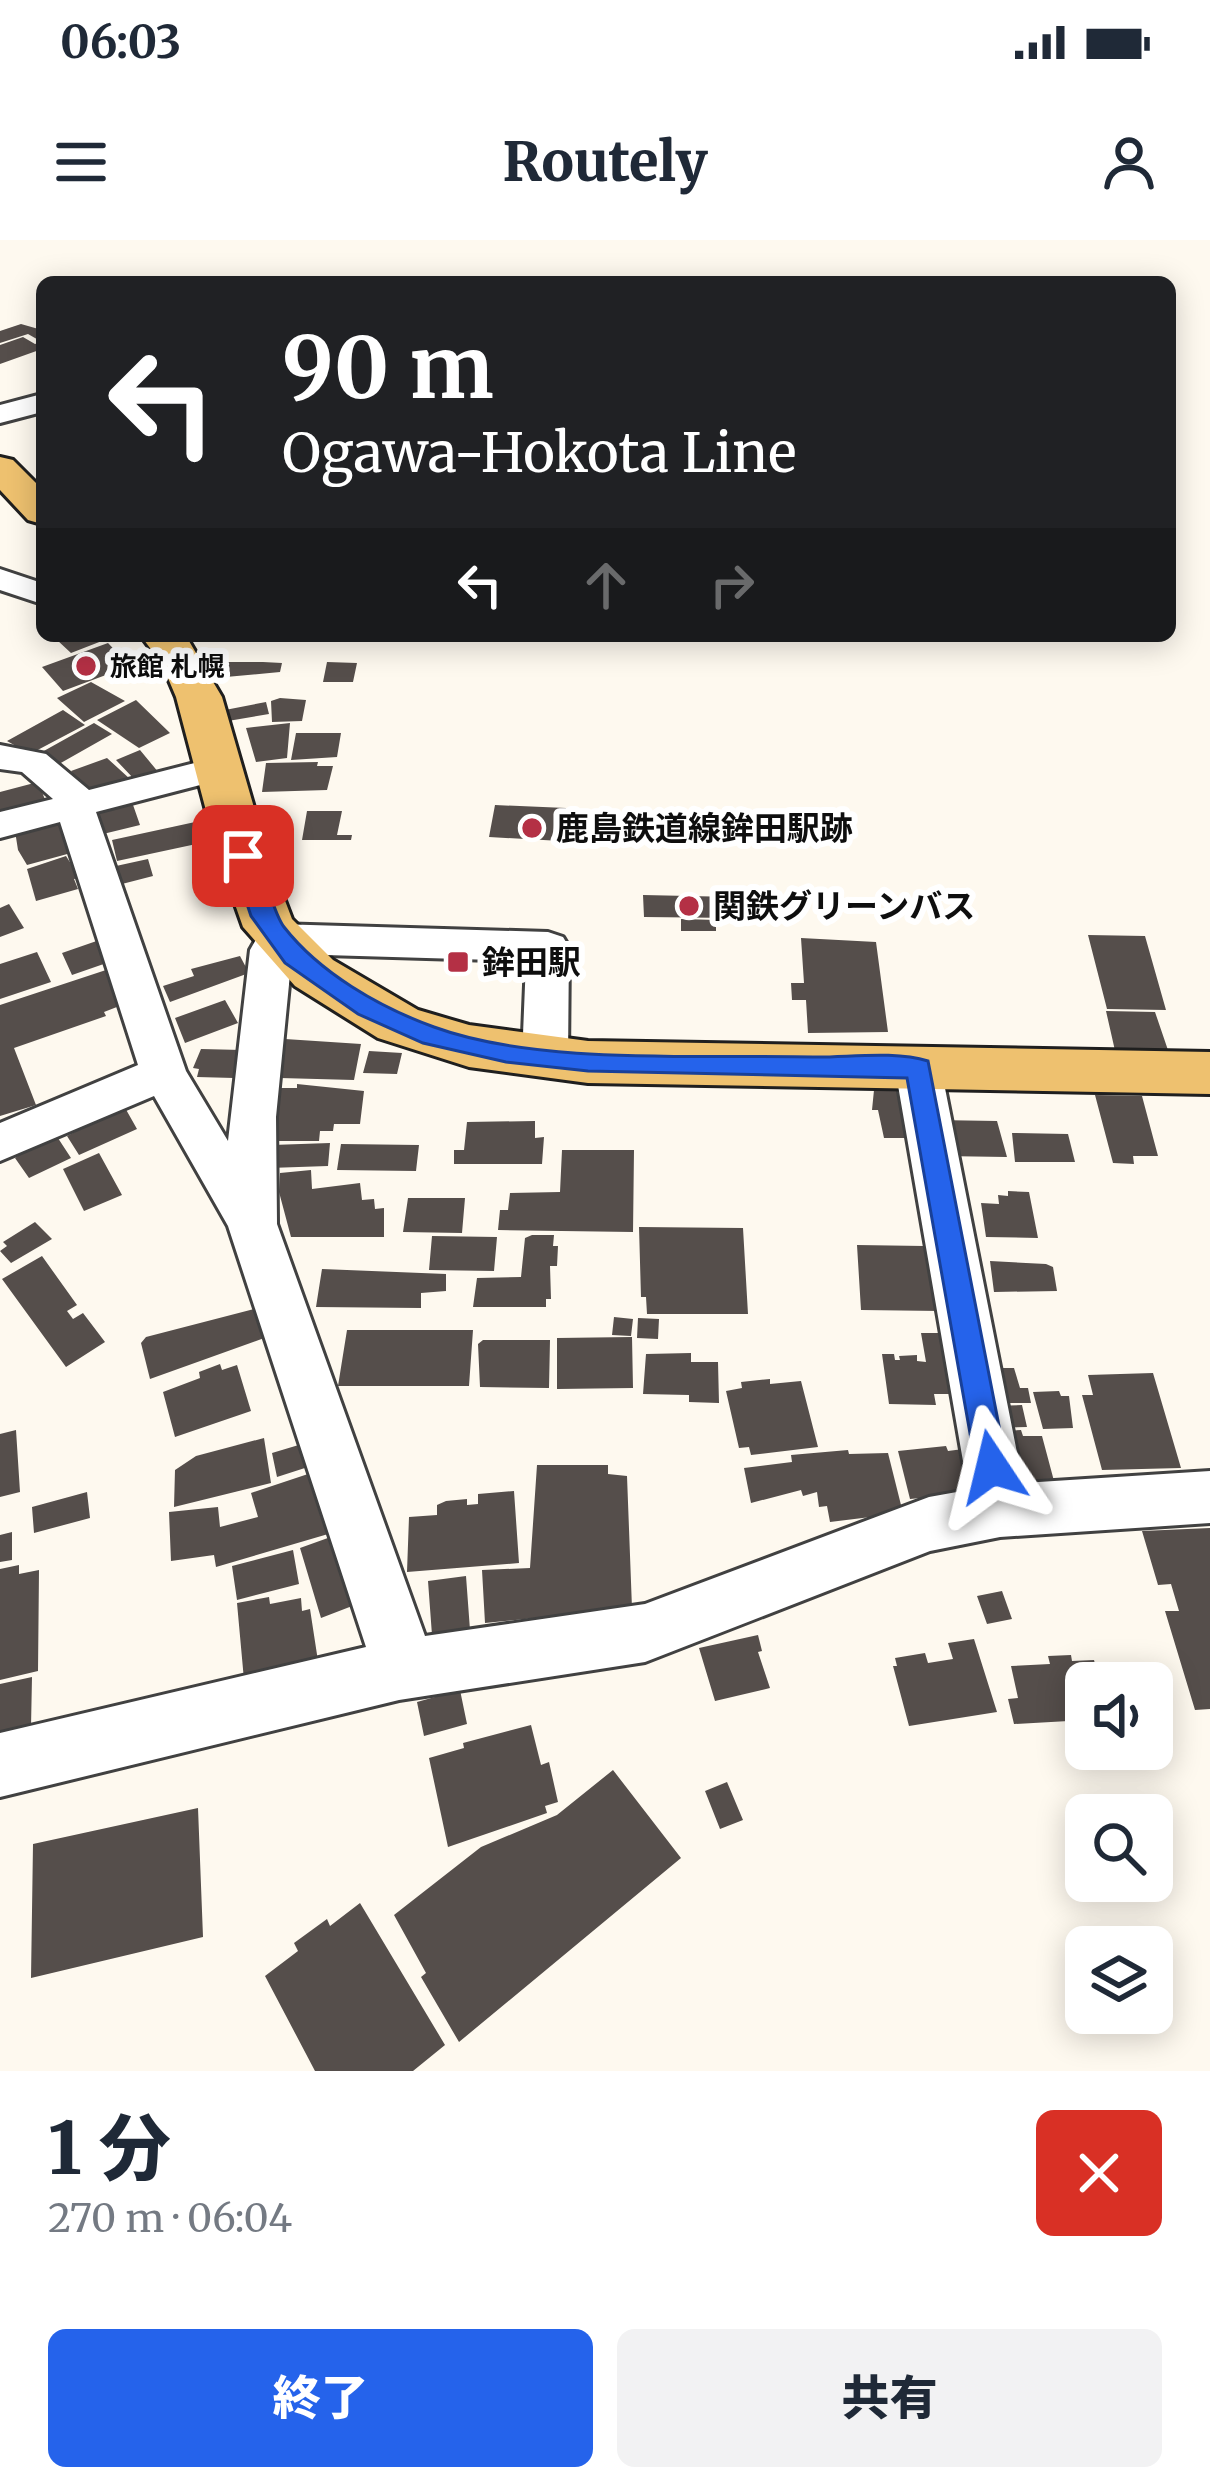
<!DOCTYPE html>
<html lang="ja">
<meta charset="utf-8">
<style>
body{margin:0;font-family:Merriweather,"Noto Sans JP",serif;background:#f2f2f3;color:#1f2937;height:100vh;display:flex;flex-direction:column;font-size:45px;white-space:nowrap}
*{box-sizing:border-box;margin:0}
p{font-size:39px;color:#747a83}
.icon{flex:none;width:66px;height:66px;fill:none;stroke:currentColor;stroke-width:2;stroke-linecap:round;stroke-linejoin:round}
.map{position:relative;height:1831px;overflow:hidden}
.sheet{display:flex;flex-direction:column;background:#fff;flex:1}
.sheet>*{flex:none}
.guide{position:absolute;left:36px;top:36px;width:1140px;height:366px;border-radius:18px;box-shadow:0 6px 30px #0003;background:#202124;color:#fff;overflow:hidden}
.tools{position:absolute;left:1065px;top:1422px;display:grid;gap:24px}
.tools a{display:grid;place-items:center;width:108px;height:108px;border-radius:18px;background:#fff;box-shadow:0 6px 30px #0003;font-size:60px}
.pin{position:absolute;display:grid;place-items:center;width:102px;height:102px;color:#fff;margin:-51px;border-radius:24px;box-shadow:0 6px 18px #0006}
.me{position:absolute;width:132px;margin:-66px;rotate:350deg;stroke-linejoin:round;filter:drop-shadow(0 0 9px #0008)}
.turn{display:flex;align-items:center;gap:42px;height:252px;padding:0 48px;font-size:54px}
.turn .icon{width:156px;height:156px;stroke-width:2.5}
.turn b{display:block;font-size:84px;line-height:102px}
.lanes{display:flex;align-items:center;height:114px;padding:0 48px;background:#0003;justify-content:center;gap:60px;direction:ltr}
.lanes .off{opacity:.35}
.round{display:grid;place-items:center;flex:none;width:126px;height:126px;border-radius:18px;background:#f2f2f3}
.headline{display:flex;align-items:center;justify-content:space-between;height:204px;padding:0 48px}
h1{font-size:72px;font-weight:800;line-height:90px}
.cta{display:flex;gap:24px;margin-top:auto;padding:24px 48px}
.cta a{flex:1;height:138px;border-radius:18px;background:#2563eb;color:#fff;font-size:48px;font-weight:800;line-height:138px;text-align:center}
.cta a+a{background:#f2f2f3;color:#1f2937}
.status{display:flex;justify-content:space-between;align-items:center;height:84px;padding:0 60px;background:#fff;direction:ltr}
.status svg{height:33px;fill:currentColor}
header{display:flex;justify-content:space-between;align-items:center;height:156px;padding:0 48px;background:#fff;font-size:54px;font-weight:800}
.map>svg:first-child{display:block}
.building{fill:#554e4b}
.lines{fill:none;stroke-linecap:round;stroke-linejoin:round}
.minor-casing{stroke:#414141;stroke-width:6}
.major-casing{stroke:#1f1f1f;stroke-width:6}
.minor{fill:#fff;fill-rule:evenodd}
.major{fill:#eec16f;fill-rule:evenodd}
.route{fill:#2563eb;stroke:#184099;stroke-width:3}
.poi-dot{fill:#b43045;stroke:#fff;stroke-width:4.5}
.labels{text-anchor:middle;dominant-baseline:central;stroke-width:12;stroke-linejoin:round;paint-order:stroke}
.far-poi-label{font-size:27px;font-weight:bold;fill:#0e0e0e;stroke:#fff;text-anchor:start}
.poi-label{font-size:33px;font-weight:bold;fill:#0e0e0e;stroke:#fff;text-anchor:start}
</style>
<div class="status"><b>06:03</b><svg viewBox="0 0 49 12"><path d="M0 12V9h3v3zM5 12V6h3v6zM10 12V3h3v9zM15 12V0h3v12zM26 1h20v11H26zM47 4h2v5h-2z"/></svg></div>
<header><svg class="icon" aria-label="menu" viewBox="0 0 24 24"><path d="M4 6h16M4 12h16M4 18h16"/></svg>Routely<svg class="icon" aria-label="person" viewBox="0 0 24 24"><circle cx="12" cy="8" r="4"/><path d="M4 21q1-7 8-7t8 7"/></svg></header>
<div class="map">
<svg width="1210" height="1831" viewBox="0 0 1210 1831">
<rect width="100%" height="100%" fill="#fef9ef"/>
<path class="building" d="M21,84l21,6v12l-14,-8 -28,9v-12z
M23,97l12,7 7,-2v7l-42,15v-19z
M67,396h37l3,3 -36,14 -14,-13z
M108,403l22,23 -67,25 -21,-24z
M208,422h55l19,1 -2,9 -65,6z
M327,422l30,1 -4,19h-30z
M91,442l34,19 -41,21 -27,-24z
M280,458l26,2 -4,21 -30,1 -1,-21z
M136,460l34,33 -31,15 -42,-28z
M266,462l3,12 -41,7 -3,-11z
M63,470l22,15 -55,29 -23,-13z
M94,483l18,11 -53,30 -17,-12z
M290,483l-3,35 -31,4 -10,-34z
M296,493h45l-4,24 -46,3z
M140,510l19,23 -25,6 -18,-19z
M107,518l23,21 -45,12 -14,-20z
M318,522l-1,4h16l-6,24 -65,2 4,-29z
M38,542l8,20 -46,12v-22z
M132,562l8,23 -37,9 -7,-23z
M495,565l71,3 -5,33 -72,-4z
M307,571h35l-5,24h15l-1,5h-49z
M69,575l13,35 -55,15 -9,-15 -3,-19z
M209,579l6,21 -98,21 -5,-21z
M66,616l14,22 -6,1 4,10 -42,12 -9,-32z
M148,619l5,17 -31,8 -6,-18z
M643,655l92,2 1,21 -92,-1z
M9,664l15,24 -24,9v-29z
M681,679l35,1v11h-35z
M1088,695l57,1 21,74 -59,-1z
M111,696l10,22 -49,17 -10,-22z
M801,698l75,4 12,90 -80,1 -2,-33h-14l-1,-17h13z
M37,712l14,30 -51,17v-35z
M240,716l9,17 -79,29 -7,-16 31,-10 -3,-7z
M106,730l16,35 -18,7 2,4 -92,32 22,57 -36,11v-111z
M225,760l13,23 -53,20 -10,-25z
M1106,771l49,1 15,44 -54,-1z
M285,799l76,5 -7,36 -74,-2z
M201,809l41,1 -8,28 -37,-1 2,-8 -6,-1z
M369,811l33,2 -5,21 -34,-1z
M297,844l67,7 -4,33h-26l-1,7h-13l-1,10h-51l8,-53h21z
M874,850l37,1 -4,47h-23l-6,-28h-6z
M1095,855l47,1 16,60h-25l1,8 -21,-1z
M124,866l13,23 -58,26 -12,-19z
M936,880l61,1 10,36 -65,-1z
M535,881v17l9,-1 -2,27h-88v-14h10l3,-28z
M54,892l17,26 -42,20 -14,-20z
M1012,893l56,1 7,28h-60z
M330,903l-2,23 -59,2 3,-23z
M341,904l78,1 -3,26 -79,-1z
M562,910h72l-1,82 -135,-2 2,-20h8l2,-17 50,-1z
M99,913l23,42 -38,16 -21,-42z
M311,930l1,19 48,-6 2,17 12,-1 1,10 9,-1v29h-93l-12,-45 1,-19z
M1008,951l21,1 9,46 -52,-1 -5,-34 18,1 -1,-9 10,1z
M408,958h57l-3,35 -59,-1z
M35,982l17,17 -41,24 -11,-12 7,-5 -4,-4z
M639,987l104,1 5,86h-101l-1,-17h-5z
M532,995h22l-1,11h5l-1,20h-7l1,33h-5v8h-73l4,-29 44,-1 4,-39z
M432,996l65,1 -3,34 -65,-1z
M857,1005l67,1 17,65 -80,-1z
M42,1016l35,49 -10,6 6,8 10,-6 22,29 -39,25 -64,-88z
M990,1021l56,3 7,3 4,24 -63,1z
M322,1029l124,5v17l-25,2v15l-105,-1z
M258,1068l9,29 -117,42 -9,-36 5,-6z
M614,1077l19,2 -2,17 -19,-1z
M638,1078l21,1 -1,20 -21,-1z
M347,1090h126l-4,56h-131z
M921,1093h30l10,61h-27l2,11 -47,-1 -7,-50h12l1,6h5l-1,-4 18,-1v6l9,1z
M632,1097l1,51 -76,1v-51z
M483,1100h67l-1,48 -69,-1 -2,-43z
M691,1113v9h27l1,41 -30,-1v-7l-46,-1 3,-40z
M220,1124l2,6 15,-5 14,46 -76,26 -12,-45 37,-14 -1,-6z
M983,1128h31l6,20h8l3,15h-42z
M1153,1133l28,95 -79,2 -20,-75h11l-5,-20z
M770,1139v5l31,-3 17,66 -67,8 -2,-8 -10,1 -13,-57 16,-3 -1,-6z
M1059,1151l2,5h8l4,32 -30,1 -10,-37z
M1022,1165l5,22 -32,1 -5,-22z
M16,1190l4,62 -20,5v-63z
M1021,1190l2,6h19l12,45 -46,5 -8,-55z
M264,1198l7,45 -97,24 1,-37 21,-14z
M302,1204l6,23 -31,10 -5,-24z
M946,1206l2,5 23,-3 13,44 -74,7 -12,-48z
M848,1210l1,4 39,-1 15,60 -73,9 -3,-16 -8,1 -2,-15 -14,4 -2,-6 -50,13 -7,-35 48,-6 -1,-7z
M537,1225h71v9l19,2 5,132 -147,15 -3,-53 48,-2z
M317,1231l18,61 -119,35 -2,-12 -43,6 -2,-49 49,-5 2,20 38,-10 -7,-24z
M514,1251l5,72 -112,9 2,-55 28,-2v-10l9,-4 21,-2v6l11,-1v-10z
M87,1252l3,26 -56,15 -2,-26z
M1210,1288v181l-15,1 -30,-99h14l-8,-27 -13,1 -16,-54z
M12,1292v28l-12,2v-27z
M339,1294l21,69 -39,15 -21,-70z
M293,1310l6,34 -62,16 -5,-34z
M19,1325v9l20,-4 -1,101 -38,9v-111z
M466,1336l4,54 -38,5 -4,-54z
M1002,1351l10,28 -25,5 -10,-28z
M269,1357l1,7 31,-6 1,13 8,-2 8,52 -74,19 -7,-77z
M758,1395l4,16 -4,1 12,36 -55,13 -16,-53z
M974,1399l23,73 -88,14 -16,-60h4l-2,-8 30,-5 3,10 25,-4 -5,-16z
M1071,1415l1,6 22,-1 6,23h-14v37l-72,4 -6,-25 10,-1 -7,-32 39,-2 -2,-8z
M32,1437l-1,50 -31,6v-49z
M460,1450l7,34 -43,12 -7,-34z
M531,1485l10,40 8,-3 9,40 -13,4 2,7 -99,34 -19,-89 35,-10 -1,-5z
M613,1530l68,88 -222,184 -38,-65 5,-4 -32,-58 87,-68 76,-32z
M727,1542l16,38 -23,9 -15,-38z
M198,1568l5,129 -172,41 2,-134z
M360,1663l85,142 -32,26h-98l-50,-95 33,-25 -4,-8 33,-24 3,7z"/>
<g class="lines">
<defs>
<path id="minor" d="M42,154v18l-42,11v-18z
M0,329l42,14v21l-42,-14z
M0,505l46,9 43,36 129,-33 13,4 6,8 -6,8 -135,35 90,259 42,70 22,-191 12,-21 15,-5 271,8 15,5 6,10 -1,112 -7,12 -16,5 -16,-5 -7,-12 4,-98 -234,-7 -16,163 1,107 148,412 220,-32 284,-107 39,-7 -73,-422 7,-12 16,-5 16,5 7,12 82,415 187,-12v52l-210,14 -70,14 -285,111 -246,38 -399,97v-64l366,-86 -138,-421 -74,-130 -154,65v-38l138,-58 -78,-243 -60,16v-26l53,-13 -31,-27 -22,-3z"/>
<path id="major" d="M0,217l13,3 29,29v35l-14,-4 -28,-30z
M141,396h45l36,61 46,159 24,63 41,41 85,50 51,15 119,16 622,11v42l-622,-11 -119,-16 -91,-29 -83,-52 -52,-59 -25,-71 -42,-159 -14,-33z"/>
</defs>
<use href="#minor" class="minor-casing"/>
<use href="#major" class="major-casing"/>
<use href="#minor" class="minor"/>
<use href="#major" class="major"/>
</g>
<path class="route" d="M243,609c22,7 26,58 41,78 36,46 95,80 150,100 106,39 270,27 384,30 34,0 77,-6 110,4l79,406 -4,10 -11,4 -12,-4 -4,-10 -69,-389 -319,-7 -82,-9 -83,-19 -65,-29 -73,-51 -34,-47 -20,-60z"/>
<g class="poi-dot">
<circle cx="86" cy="426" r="12"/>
<circle cx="532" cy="588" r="12"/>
<circle cx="689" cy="666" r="12"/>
<rect x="446" y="710" width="24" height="24" rx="6"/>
</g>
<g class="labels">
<g class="far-poi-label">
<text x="110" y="426">旅館 札幌</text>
</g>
<g class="poi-label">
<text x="556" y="588">鹿島鉄道線鉾田駅跡</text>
<text x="713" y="666">関鉄グリーンバス</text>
<text x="482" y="722">鉾田駅</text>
</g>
</g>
</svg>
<div class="tools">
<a><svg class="icon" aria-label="sound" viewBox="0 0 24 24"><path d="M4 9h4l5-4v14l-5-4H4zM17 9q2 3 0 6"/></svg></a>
<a><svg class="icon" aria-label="search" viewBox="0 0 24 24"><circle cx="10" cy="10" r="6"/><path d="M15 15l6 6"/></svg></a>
<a><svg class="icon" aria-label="layers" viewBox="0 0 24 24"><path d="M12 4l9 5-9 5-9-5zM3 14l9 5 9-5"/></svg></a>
</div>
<div class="pin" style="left:243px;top:616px;background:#d93025"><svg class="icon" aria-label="arrive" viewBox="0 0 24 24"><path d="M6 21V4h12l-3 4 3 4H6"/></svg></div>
<svg class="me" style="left:992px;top:1227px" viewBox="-20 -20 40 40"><path d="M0-17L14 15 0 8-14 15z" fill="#2563eb" stroke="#fff" stroke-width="4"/></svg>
<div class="guide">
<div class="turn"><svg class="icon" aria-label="left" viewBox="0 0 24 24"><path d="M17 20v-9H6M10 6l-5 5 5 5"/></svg><div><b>90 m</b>Ogawa-Hokota Line</div></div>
<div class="lanes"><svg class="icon" aria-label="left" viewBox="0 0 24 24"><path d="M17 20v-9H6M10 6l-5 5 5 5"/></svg><svg class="icon off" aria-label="ahead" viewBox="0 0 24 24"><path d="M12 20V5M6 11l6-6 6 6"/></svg><svg class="icon off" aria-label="right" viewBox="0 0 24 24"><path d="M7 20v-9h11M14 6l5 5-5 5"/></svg></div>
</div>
</div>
<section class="sheet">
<div class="headline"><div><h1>1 分</h1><p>270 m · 06:04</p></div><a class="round" style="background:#d93025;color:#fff"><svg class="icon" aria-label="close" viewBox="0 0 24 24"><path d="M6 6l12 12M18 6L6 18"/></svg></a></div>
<div class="cta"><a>終了</a><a>共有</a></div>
</section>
